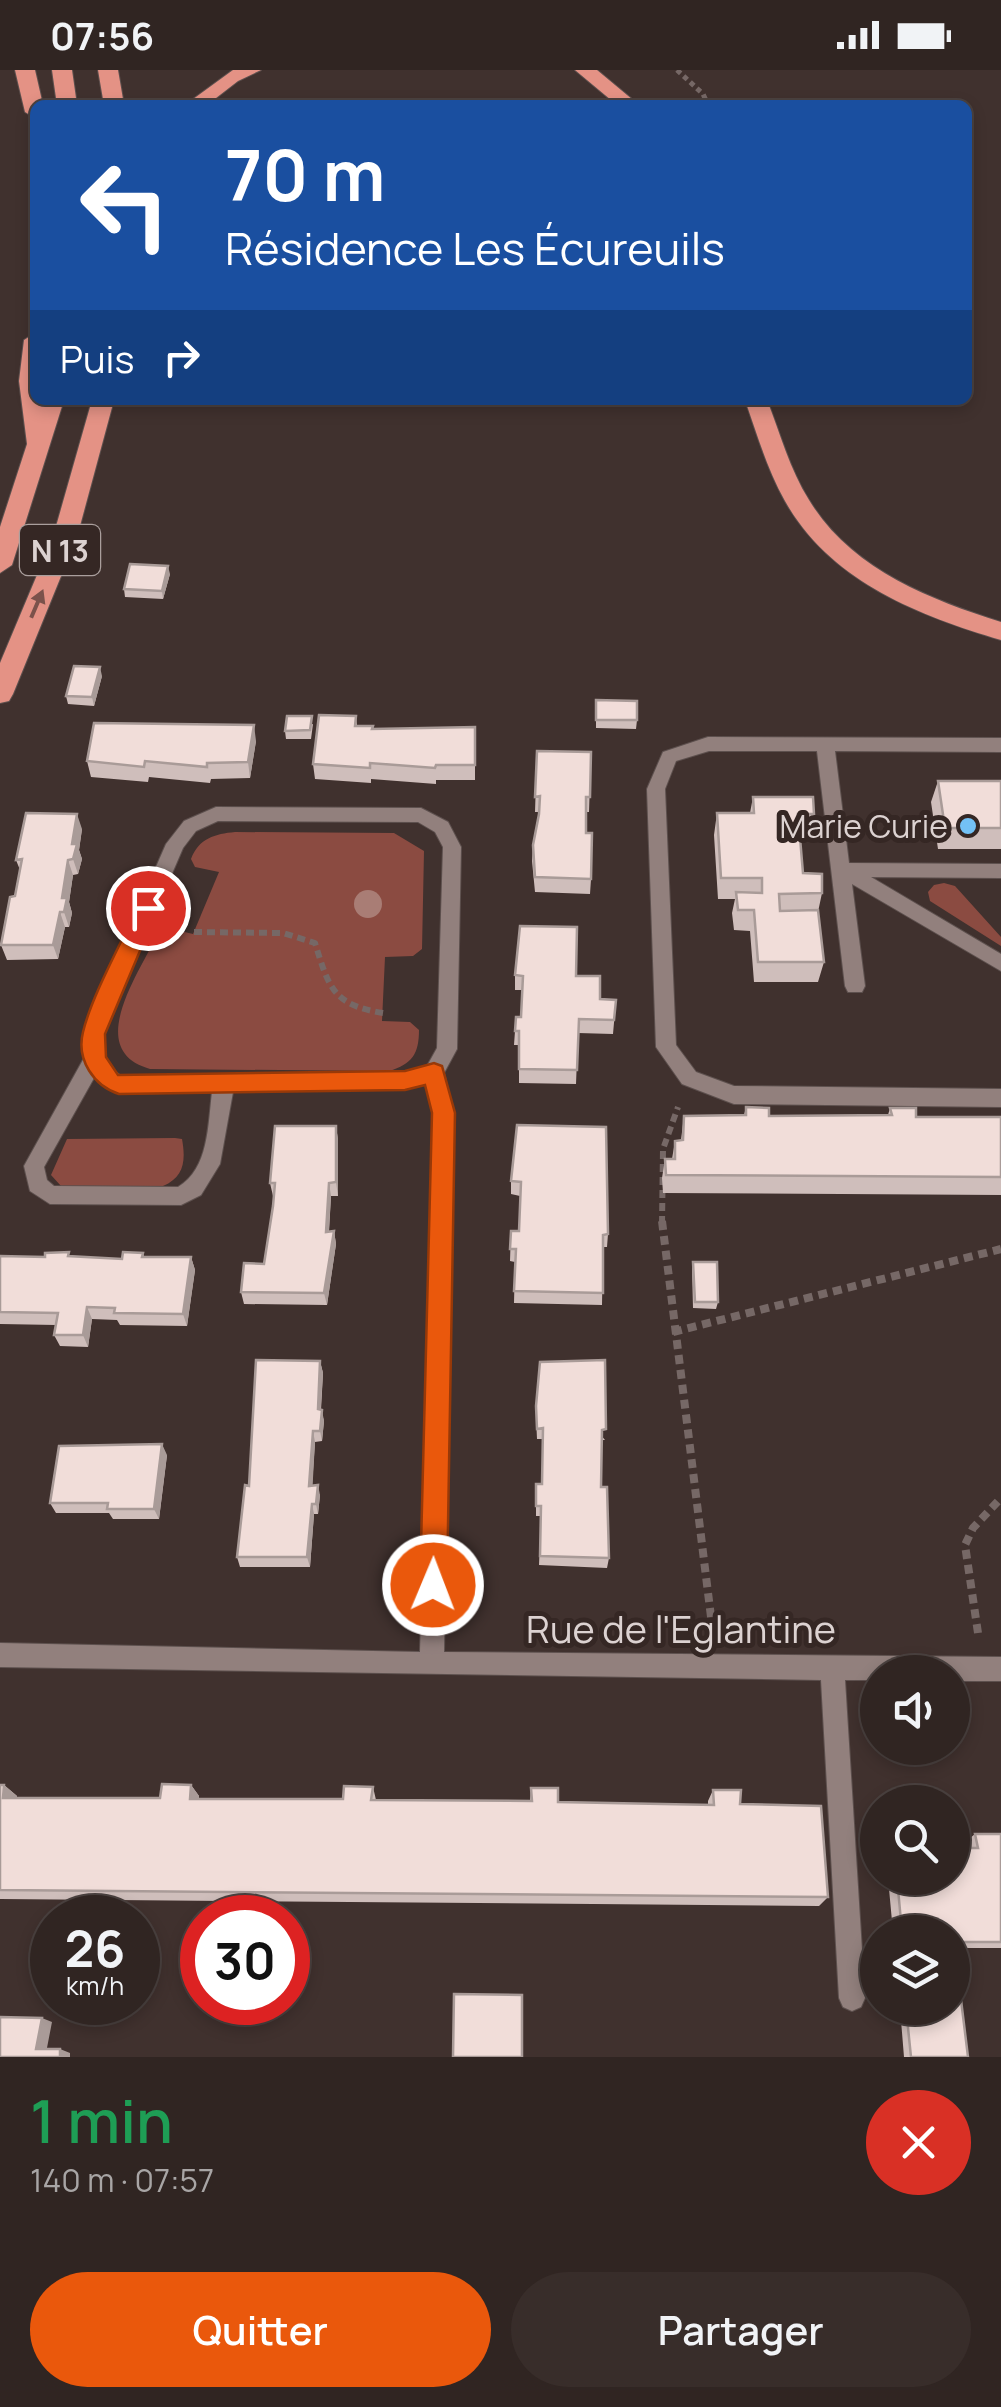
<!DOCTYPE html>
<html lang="fr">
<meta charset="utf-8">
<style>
body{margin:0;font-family:Manrope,sans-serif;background:#382d2a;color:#f1f3f6;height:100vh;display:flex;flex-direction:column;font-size:38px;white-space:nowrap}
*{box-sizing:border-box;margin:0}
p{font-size:32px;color:#a8a5a5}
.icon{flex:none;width:55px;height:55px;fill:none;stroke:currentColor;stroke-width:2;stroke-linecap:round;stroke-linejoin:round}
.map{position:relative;height:1987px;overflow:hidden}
.drawer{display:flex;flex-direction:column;background:#302522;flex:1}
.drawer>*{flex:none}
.top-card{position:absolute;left:30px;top:30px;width:942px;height:305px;border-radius:15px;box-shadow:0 5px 15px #0003,0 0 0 2px #4b4240;background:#1a4fa0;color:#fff;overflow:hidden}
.fabs{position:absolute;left:860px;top:1585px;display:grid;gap:20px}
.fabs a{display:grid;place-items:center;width:110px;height:110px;border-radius:50%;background:#302522;box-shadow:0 5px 15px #0003,0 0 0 2px #4b4240;font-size:50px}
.speed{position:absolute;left:30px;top:1825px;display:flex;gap:20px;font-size:50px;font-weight:700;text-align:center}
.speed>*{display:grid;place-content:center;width:130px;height:130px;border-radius:50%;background:#302522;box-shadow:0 5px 15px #0003,0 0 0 2px #4b4240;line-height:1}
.speed small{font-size:25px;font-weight:400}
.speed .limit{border:15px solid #d22;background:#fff;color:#111}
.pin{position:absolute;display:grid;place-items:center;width:85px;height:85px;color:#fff;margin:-42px;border:5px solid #fff;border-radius:50%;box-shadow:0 2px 10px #0007}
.me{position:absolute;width:110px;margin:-55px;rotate:1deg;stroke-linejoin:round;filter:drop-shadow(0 0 8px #0008)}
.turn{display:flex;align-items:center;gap:35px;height:210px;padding:0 30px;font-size:45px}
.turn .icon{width:130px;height:130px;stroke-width:2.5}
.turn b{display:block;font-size:70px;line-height:85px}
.then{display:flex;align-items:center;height:95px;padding:0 30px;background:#0003;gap:20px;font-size:38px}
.round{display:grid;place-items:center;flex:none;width:105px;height:105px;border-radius:52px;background:#382d2a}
.headline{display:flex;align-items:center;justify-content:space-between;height:170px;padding:0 30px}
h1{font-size:60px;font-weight:600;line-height:75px;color:#1e9e55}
.button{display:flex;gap:20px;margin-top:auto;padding:20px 30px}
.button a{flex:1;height:115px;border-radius:60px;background:#ea580c;color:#fff;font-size:40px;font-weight:600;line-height:115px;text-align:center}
.button a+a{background:#382d2a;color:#f1f3f6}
.status{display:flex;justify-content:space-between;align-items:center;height:70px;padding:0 50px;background:#302522;direction:ltr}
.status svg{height:28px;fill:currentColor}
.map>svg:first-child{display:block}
.green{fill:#8b4b41}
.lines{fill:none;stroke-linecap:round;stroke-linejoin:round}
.lane-casing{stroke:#5d504e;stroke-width:2}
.street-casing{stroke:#5d504e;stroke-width:2}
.highway-casing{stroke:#5d504e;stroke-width:2}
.path-far2{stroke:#766866;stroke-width:5;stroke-dasharray:5 4;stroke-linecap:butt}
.path-far1{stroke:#766866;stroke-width:6;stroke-dasharray:8 5;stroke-linecap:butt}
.path{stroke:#766866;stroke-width:8;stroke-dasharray:9 6;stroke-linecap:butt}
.lane{fill:#92807d;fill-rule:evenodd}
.street{fill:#92807d;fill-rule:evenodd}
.highway{fill:#e49285;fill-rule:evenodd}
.tree{fill:#a97d75}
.wall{fill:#cfbebb}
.shaded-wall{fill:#a99b98}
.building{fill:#f1ddd9;stroke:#a99b98;stroke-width:2.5}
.oneway{fill:#7b524b}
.route{fill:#ea580c;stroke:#983908;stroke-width:2.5}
.poi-dot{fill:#73c1f5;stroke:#352724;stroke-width:4}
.labels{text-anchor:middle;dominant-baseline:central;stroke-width:10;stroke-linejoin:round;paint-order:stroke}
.shield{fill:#352724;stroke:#aa9f9d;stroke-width:2.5}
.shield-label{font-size:30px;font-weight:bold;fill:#dcd2d1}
.poi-label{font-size:32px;fill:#dcd2d1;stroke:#352724;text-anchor:end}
.near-street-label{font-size:38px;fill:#dcd2d1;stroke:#352724}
</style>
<div class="status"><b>07:56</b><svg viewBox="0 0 49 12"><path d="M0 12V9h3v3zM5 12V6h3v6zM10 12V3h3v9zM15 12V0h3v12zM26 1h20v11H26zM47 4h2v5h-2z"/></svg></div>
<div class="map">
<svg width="1001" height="1987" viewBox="0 0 1001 1987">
<rect width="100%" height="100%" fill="#40312e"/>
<path class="green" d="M235,762l159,1 30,18 -2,98 -9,7 -28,1 -3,64 28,1 9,8c0,24 -7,34 -30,41l-239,-2c-68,-19 -9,-98 9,-138l9,-3 25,6 26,-62 -24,-5 -4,-8c8,-21 24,-25 44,-27z
M944,813l11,3 46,51v9l-71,-45 -2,-9 6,-7z
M175,1068l7,1c4,22 2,38 -19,47h-102l-10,-11 16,-36z"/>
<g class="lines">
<defs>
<path id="lane" d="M708,667l293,1v14l-166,-1 14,112 152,1v14l-130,-1 130,77v17l-149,-87 13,102 -3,6h-14l-3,-6 -28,-235h-108l-33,10 -11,28 11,256 20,27 38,14 267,3v18l-267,-3 -52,-20 -26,-37 -9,-258 16,-37z"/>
<path id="street" d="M216,737l205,1 27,14 13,25 -4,202 -13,24 10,40 -10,539 557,5v24h-49v-9h-74v8h-33l20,318 -4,9 -9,4 -9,-4 -4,-9 -18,-318 -821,-13v-24l420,9 14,-539 -7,-29 -22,5 -172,3 -13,72 -19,31 -20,10 -131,-1 -20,-13 -6,-25 60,-108 -1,-24 83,-190 18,-23zM218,751l200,1 17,10 8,15 -6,201 -10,18 -22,7 -284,3 -14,-11 -4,-31 80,-186 13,-17zM94,1008l25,16 93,-2c-4,32 -3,77 -34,95l-124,-1 -7,-6 -3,-13z"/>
<path id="highway" d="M15,0h20l8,35h-8v13l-10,-6z
M52,0h20l5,35h-20z
M98,0h20l6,35h-20z
M233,0h28l-23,11 -31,24h-22z
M575,0h22l42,35h-22z
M35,263v67h29l-52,165 -12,8v-46l27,-83 -8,-63 5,-41z
M92,330h22l-37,137 -64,157 -4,7 -9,2v-40l53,-126z
M745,330h22c13,33 23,70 42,100 41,68 119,99 192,122v18c-84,-25 -171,-59 -216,-139 -18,-32 -28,-67 -40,-101z"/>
</defs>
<use href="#lane" class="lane-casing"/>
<use href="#street" class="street-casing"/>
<use href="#highway" class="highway-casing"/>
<path class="path-far2" d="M677,0l26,24 5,11"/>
<path class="path-far1" d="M194,862l89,1 32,10c14,45 18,62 68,70
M662,1154l1,-75 15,-42"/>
<path class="path" d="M662,1151l51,412
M673,1262l328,-83
M978,1563l-13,-88 8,-17 28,-30"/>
<use href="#lane" class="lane"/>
<use href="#street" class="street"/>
<use href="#highway" class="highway"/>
</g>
<circle class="tree" cx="368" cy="834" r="14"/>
<path class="wall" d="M170,504l-7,25 -38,-2 -1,-8z
M102,606l-8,30 -26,-2 -2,-8z
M596,630l41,20 -1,9 -40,-1z
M356,646l1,10 16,3 102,-2v53h-39v4l-65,-5v4l-56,-4 -2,-15z
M313,654l-2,15h-25l-1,-8z
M256,671l-6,37 -39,1 -1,4 -61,-6 -1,5 -57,-5 -4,-16z
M537,681l54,1 -2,60h-3v21l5,46 -1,15 -55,-2 -3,-31 1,-16 6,-33h-4z
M938,711h63v68h-63l-7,-47z
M753,727l61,17 -5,22h-9l3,37 19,20 -4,19 6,50 -6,20h-64l-4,-51 -16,-1 -2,-17 3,-14h-17l-4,-64 3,-22h33z
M82,759l-3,21 3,9 -4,15 -5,1 -4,27 3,11 -3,14h-4l-7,32 -51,1 -6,-15 14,-49 5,-26 -4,-10z
M515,905l61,1 24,23 16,1 -3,34 -35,-1 -2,51 -57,-1v-38h-5l1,-14 6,-14 1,-27h-7z
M746,1037l23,9 119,-1 2,-7 26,9h85v78l-338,-2 -1,-15 3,-19h7l3,-18 6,-1 3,-24 60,-1z
M517,1055l91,109 -1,13h-4l-1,58 -88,-2 1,-41 -5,-1 1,-30h8l1,-35 -9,-2v-13z
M336,1056l2,14v56h-7l-2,36 5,-1 2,13 -9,61 -83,-1 -3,-12 23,-28 9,-58v-10l-3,-13z
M143,1183l1,4h47l4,13 -8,56 -67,-1 -3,-5 -25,-1 -4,28 -28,-1 -6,-11 2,-10 -56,-1v-68h71l51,3z
M693,1192l25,40 -2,7 -23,-1 -1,-40z
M320,1291l3,12 -2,37 3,11 -2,20 -7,1 -3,44 8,9 -2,19h-4l-4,53h-70l-3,-10 12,-71z
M540,1292l65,78h-3l-1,47 8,71 -2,10 -68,-3 2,-49h-5v-22l6,-10v-45h-5l-1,-22z
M167,1385l-8,64h-46l-4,-6h-53l-6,-10z
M0,1715h4l13,11v2h143l31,-13 8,11v3h144l30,-12 3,13 154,1 1,-13 27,14 150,3v-4l5,-11 27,14 88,93 -9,9 -819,-7z
M975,1764h26v114h-49v-16h-59l-5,-54h64l14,-30 -1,-6z
M900,1938h52l16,49h-64z"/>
<path class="shaded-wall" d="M168,496l2,8 -7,25 -1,-8z
M100,597l2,9 -8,30 -2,-9z
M254,655l2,16 -6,37 -2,-16z
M77,744l5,15 -3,21 3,9 -4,15 -5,-15 -1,-15z
M68,790l5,15 -4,27 3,11 -3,14 -5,-15 -2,-14z
M60,842l5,15 -7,32 -5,-14z
M336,1056l2,14v56l-2,-14z
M329,1113l2,13 -3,48 -2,-12z
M334,1161l2,13 -9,61 -3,-12z
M191,1187l4,13 -8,56 -4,-12z
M87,1237l5,12 -4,28 -5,-12z
M320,1291l3,12 -3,47 -2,-11z
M322,1340l2,11 -2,20 -2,-10z
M313,1361l2,11 -3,54 -3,-10z
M162,1374l5,11 -8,64 -5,-10z
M318,1415l2,10 -2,19 -2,-10z
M312,1434l2,10 -4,53 -3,-10z
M4,1715l13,11 -1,13 -13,-11z
M191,1715l8,11 -1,14 -8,-11z
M42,1948l10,4 -6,31 -10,-4z
M60,1979l10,4v4h-10z"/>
<path class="building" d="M130,494l38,2 -6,25 -38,-2z
M74,596l26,1 -8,30 -26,-1z
M596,630l41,1v19h-41z
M319,645l37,1 -1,10h18l-1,3 103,-2v38h-39l-1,3 -65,-5v5l-57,-4z
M287,646h25l-2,14 -25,1z
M94,653l160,2 -6,37 -41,1v4l-62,-6 -1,6 -57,-6z
M537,681l54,1 -1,45h-4v36h6l-1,46 -56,-2 -2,-32 6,-31 1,-18 -5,1z
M938,711h63v47h-56z
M753,727h60l1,17h-16l5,59 19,1v19l-43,1 1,17 38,-1 6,52h-66l-4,-52h-16l-2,-18 26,1v-15h-41l-4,-65h37z
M26,743l51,1 -5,30h5l-4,15 -5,1 -6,38h5l-3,14h-4l-7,33h-52l9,-48 5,-1 7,-37 -6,1z
M520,856l57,1 -1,49h24v23l16,1 -2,20 -35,-1 -2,51 -58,-1v-38h-4l1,-14h5l2,-41 -8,-1z
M746,1037l23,1v8l123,-1 -2,-7h26v9h85v60l-335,-2 -1,-16h10v-18l8,-1 1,-24 62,-1z
M517,1055l89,2 2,107 -5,1v58l-89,-2 2,-42h-6l1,-18h8l2,-49 -10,-1z
M275,1056h61v56l-7,1 -3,49 8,-1 -10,62 -83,-1 3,-29 20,1 9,-58 2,-23h-5z
M69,1182l-1,4 54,3 1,-7 20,1 -1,4h49l-8,57 -69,-1 1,-5 -28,-1 -4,28h-29l4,-22 -58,-1v-56l45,1v-4z
M693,1192h24l1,40h-23z
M256,1290l64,1 -2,48 4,1 -2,21h-7l-4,55 9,-1 -2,19h-4l-5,53h-70l8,-72 4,1z
M605,1290l1,69 -4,1 -1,57h6l2,71 -69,-2 1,-50h-5v-22h6l1,-56 -6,1 -1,-23 4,-44z
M162,1374l-8,65h-47l1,-6h-58l9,-57z
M162,1714l29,1 -1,14h153l1,-13 29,1 -2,13 161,1 -1,-13h27v14l156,3 -1,-15h28l-1,14 81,2 7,91 -828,-7v-105h4l-1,13h157z
M975,1764h26v108h-49v-10h-50l-5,-54h55v-30h26z
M952,1905h6l10,82h-57l-5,-49h46z
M454,1924l68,1v62h-69z
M0,1947l42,1 -6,31h24v8h-60z"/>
<defs><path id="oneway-solid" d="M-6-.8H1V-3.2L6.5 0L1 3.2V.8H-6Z" transform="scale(2.5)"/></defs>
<use class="oneway" href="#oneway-solid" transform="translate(37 534) rotate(-67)"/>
<path class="route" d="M148,829l10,9 -53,126 1,23 12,18 287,-4 29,-8 8,3 13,47 -8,472 -4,10 -10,4 -9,-4 -4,-10 12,-472 -7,-28 -20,5 -286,4c-25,-8 -43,-34 -36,-62 9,-37 38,-88 54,-124z"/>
<circle class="poi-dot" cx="968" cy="756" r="10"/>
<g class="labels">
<rect class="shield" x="20" y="455" width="80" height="50" rx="8"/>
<g class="shield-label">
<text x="60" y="480">N 13</text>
</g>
<g class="poi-label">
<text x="948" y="756">Marie Curie</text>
</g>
<g class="near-street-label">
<text x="681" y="1558">Rue de l'Eglantine</text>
</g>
</g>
</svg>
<div class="fabs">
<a><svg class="icon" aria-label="sound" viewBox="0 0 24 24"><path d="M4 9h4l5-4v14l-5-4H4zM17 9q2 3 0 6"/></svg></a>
<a><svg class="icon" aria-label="search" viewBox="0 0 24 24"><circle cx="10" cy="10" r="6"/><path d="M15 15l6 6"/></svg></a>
<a><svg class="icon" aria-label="layers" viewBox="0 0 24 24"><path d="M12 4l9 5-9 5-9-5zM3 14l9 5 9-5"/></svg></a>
</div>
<div class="speed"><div>26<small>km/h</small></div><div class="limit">30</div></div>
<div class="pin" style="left:148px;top:838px;background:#d93025"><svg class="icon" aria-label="arrive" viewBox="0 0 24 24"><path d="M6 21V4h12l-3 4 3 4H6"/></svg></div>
<svg class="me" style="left:433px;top:1515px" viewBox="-20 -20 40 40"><circle r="17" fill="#ea580c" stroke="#fff" stroke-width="3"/><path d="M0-11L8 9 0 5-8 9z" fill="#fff"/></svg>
<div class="top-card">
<div class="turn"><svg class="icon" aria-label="left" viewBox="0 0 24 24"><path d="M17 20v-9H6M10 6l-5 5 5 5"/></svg><div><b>70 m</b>Résidence Les Écureuils</div></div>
<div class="then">Puis<svg class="icon" aria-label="right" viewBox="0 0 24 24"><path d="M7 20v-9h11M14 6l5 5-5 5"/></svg></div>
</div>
</div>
<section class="drawer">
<div class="headline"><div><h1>1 min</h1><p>140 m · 07:57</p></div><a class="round" style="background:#d93025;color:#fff"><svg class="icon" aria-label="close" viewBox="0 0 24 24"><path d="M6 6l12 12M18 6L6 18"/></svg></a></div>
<div class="button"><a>Quitter</a><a>Partager</a></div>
</section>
